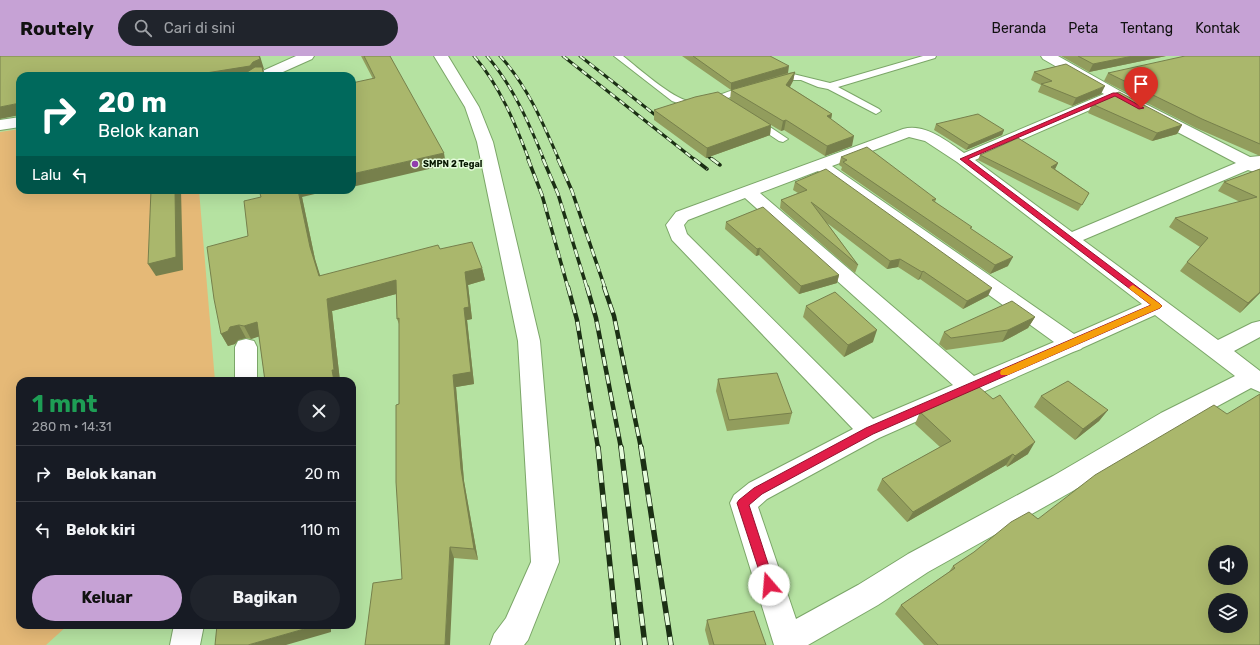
<!DOCTYPE html>
<html lang="id">
<meta charset="utf-8">
<style>
body{margin:0;font-family:Rubik,sans-serif;background:#20242c;color:#f1f3f6;height:100vh;display:flex;flex-direction:column;font-size:15px;white-space:nowrap}
*{box-sizing:border-box;margin:0}
p{font-size:13px;color:#9ea1a6}
.icon{flex:none;width:22px;height:22px;fill:none;stroke:currentColor;stroke-width:2;stroke-linecap:round;stroke-linejoin:round}
.map{position:relative;flex:1;overflow:hidden}
.details{position:absolute;left:16px;top:321px;width:340px;height:252px;display:flex;flex-direction:column;background:#171b24;border-radius:12px;box-shadow:0 4px 16px #0002}
.details>*{flex:none}
.top-card{position:absolute;left:16px;top:16px;width:340px;height:122px;border-radius:12px;box-shadow:0 4px 16px #0002;background:#00695c;color:#fff;overflow:hidden}
.fabs{position:absolute;left:1208px;top:489px;display:grid;gap:8px}
.fabs a{display:grid;place-items:center;width:40px;height:40px;border-radius:50%;background:#171b24;box-shadow:0 4px 16px #0002;font-size:20px}
.pin{position:absolute;display:grid;place-items:center;width:34px;height:34px;color:#fff;margin:-41px -17px;border-radius:50% 50% 50% 0;rotate:-45deg;box-shadow:0 0 4px #0007}
.pin .icon{rotate:45deg}
.me{position:absolute;width:44px;margin:-22px;rotate:342deg;stroke-linejoin:round;filter:drop-shadow(0 0 3px #0008)}
.turn{display:flex;align-items:center;gap:14px;height:84px;padding:0 16px;font-size:18px}
.turn .icon{width:52px;height:52px;stroke-width:2.5}
.turn b{display:block;font-size:28px;line-height:34px}
.then{display:flex;align-items:center;height:38px;padding:0 16px;background:#0003;gap:8px;font-size:15px}
.round{display:grid;place-items:center;flex:none;width:42px;height:42px;border-radius:21px;background:#20242c}
.headline{display:flex;align-items:center;justify-content:space-between;height:68px;padding:0 16px}
h1{font-size:24px;font-weight:700;line-height:30px;color:#1e9e55}
.action{display:flex;gap:8px;margin-top:auto;padding:8px 16px}
.action a{flex:1;height:46px;border-radius:24px;background:#c6a2d5;color:#111;font-size:16px;font-weight:700;line-height:46px;text-align:center}
.action a+a{background:#20242c;color:#f1f3f6}
ul{padding:0;list-style:none}
li{display:flex;align-items:center;gap:12px;height:56px;padding:0 16px;border-top:1px solid #363941}
li div{flex:1}
li b{display:block;font-size:15px}
li em{font-style:normal}
header{display:flex;align-items:center;gap:24px;box-sizing:border-box;height:56px;padding:0 20px;background:#c6a2d5;color:#111}
header strong{font-size:19px}
nav{display:flex;gap:22px;margin-inline-start:auto;font-size:14px}
.search{width:280px;height:36px;background:#20242c;display:flex;align-items:center;gap:10px;box-sizing:border-box;padding:0 14px;border-radius:22px;color:#9ea1a6;font-size:15px}
.map>svg:first-child{display:block}
.green{fill:#e5b977}
.lines{fill:none;stroke-linecap:round;stroke-linejoin:round}
.service-casing{stroke:#7ba668;stroke-width:2}
.minor-casing{stroke:#7ba668;stroke-width:2}
.service{fill:#fff;fill-rule:evenodd}
.minor{fill:#fff;fill-rule:evenodd}
.rail-far3-casing{stroke:#1b2f14;stroke-width:3}
.rail-far2-casing{stroke:#1b2f14;stroke-width:3.5}
.rail-far1-casing{stroke:#1b2f14;stroke-width:4.5}
.rail-casing{stroke:#1b2f14;stroke-width:5.5}
.rail-far3{stroke:#e5fcdb;stroke-width:2;stroke-dasharray:6;stroke-linecap:butt}
.rail-far2{stroke:#e5fcdb;stroke-width:2.5;stroke-dasharray:8;stroke-linecap:butt}
.rail-far1{stroke:#e5fcdb;stroke-width:3;stroke-dasharray:9;stroke-linecap:butt}
.rail{stroke:#e5fcdb;stroke-width:4;stroke-dasharray:12;stroke-linecap:butt}
.wall{fill:#929d5d}
.shaded-wall{fill:#77804c}
.building{fill:#aab76c;stroke:#77804c;fill-rule:evenodd}
.route{fill:#e11d48;stroke:#92132f}
.slow{fill:#f59e0b}
.poi-dot{fill:#913ead;stroke:#e5fcdb;stroke-width:1.5}
.labels{text-anchor:middle;dominant-baseline:central;stroke-width:3;stroke-linejoin:round;paint-order:stroke}
.far-poi-label{font-size:9px;font-weight:bold;fill:#071701;stroke:#e5fcdb;text-anchor:start}
</style>
<header>
<strong>Routely</strong>
<div class="search"><svg class="icon" aria-label="search" viewBox="0 0 24 24"><circle cx="10" cy="10" r="6"/><path d="M15 15l6 6"/></svg>Cari di sini</div>
<nav><a>Beranda</a><a>Peta</a><a>Tentang</a><a>Kontak</a></nav>
</header>
<div class="map">
<svg width="1260" height="589" viewBox="0 0 1260 589">
<rect width="100%" height="100%" fill="#b5e2a1"/>
<path class="green" d="M20,73v61h179l16,191h-195v244h48l-22,20h-46v-513z"/>
<g class="lines">
<defs>
<path id="service" d="M614,0h9c14,11 50,43 66,45 14,2 44,-12 59,-16l4,3 -1,2 -29,10 -33,7 -17,-6z
M923,0h13l-1,2 -97,29 41,22 2,2 -5,3 -48,-25 -10,-2 -17,-7h-10l-15,4 -4,-3 8,-4 13,-3 37,9z
M755,62l3,1 30,20 -5,3 -4,-1 -27,-18 -2,-2 2,-2z"/>
<path id="minor" d="M296,0h18l-2,3 -38,17h-18l2,-3z
M434,0h14l31,51 14,35 47,199 19,221 -31,78 -4,5h-34l4,-11 12,-16 25,-56 -13,-221 -41,-199 -12,-35z
M1041,0h17l62,35 130,66 10,-1v18l-12,-4 -165,70 135,100 34,-17 8,-2v16l-26,14 26,20v21l-9,-4 -72,39 -108,65 -143,80 -50,33 -70,40h-34l-44,-142 4,-8 15,-12 104,-54 -181,-189 -6,-15 10,-13 227,-83c22,-6 44,12 61,24l140,-59 -61,-35zM1115,43l121,64 -164,69 -97,-72zM909,81l16,4 32,21 185,142 -68,30 -242,-168zM818,115l236,171 -80,34 -214,-183zM745,142l208,187 -80,34 -186,-185 -3,-9 4,-5zM1155,259l80,61 -74,37 -108,63 -145,78 -50,31 -62,34 -38,-112 9,-8 112,-61 194,-86 8,-3 1,-1z
M20,61v10l-20,3v-10z
M246,283l8,2 3,6v34h-22v-34l3,-6z
M174,569h30l-4,20h-30z"/>
</defs>
<use href="#service" class="service-casing"/>
<use href="#minor" class="minor-casing"/>
<use href="#service" class="service"/>
<use href="#minor" class="minor"/>
<defs>
<path id="rail-far3" d="M474,0c26,30 41,67 55,104
M487,0c26,30 42,67 57,104
M500,0c27,29 43,67 59,104
M563,0l132,104
M580,0l83,65
M701,95l12,9"/>
<path id="rail-far2" d="M528,103l14,36 26,93
M543,103l15,35 29,94
M558,103l14,32 33,97
M694,103l13,10
M712,103l8,6"/>
<path id="rail-far1" d="M568,231l9,33 21,128
M587,231l9,31 25,130
M604,231l10,29 27,132"/>
<path id="rail" d="M598,391l20,198
M621,391l24,198
M641,391l30,198"/>
</defs>
<use href="#rail-far3" class="rail-far3-casing"/>
<use href="#rail-far2" class="rail-far2-casing"/>
<use href="#rail-far1" class="rail-far1-casing"/>
<use href="#rail" class="rail-casing"/>
<use href="#rail-far3" class="rail-far3"/>
<use href="#rail-far2" class="rail-far2"/>
<use href="#rail-far1" class="rail-far1"/>
<use href="#rail" class="rail"/>
</g>
<path class="wall" d="M361,0h29l56,109 -73,-86z
M682,0h88l18,17 7,-1 -2,9 -3,6 42,27 -1,5 21,27 -27,10 -41,-26 -3,1 -10,-6 -1,10 -64,23 -52,-38v-10l76,-10 1,-10z
M1061,0h105l-77,16z
M1260,0v100l-64,-28 -92,-47 4,-8z
M1034,16l67,22 -29,12 -34,-14 3,-7 -10,-5z
M1092,48l90,21 -5,9 -25,7 -64,-28z
M936,68l68,6 -2,5 -36,15 -32,-20z
M980,99l78,8 -3,6 34,24 -11,18 -100,-51z
M841,101l95,42 -1,3 73,64 -18,8 -149,-104 1,-3 -3,-2z
M1260,113v124l-20,20 -60,-42 7,-9 13,-15 -31,-20 6,-9 65,-16 -22,-11 6,-9z
M795,126l193,114 -25,13 -43,-30 -2,1 -20,-13 -11,2 -60,-46 31,42 -3,8 -75,-65 1,-8 17,-7 -5,-3z
M261,141h41l13,62 5,17 120,-27 42,19 3,12 -17,5 4,34 -5,1 7,64 -18,3 8,94 14,79 -24,-2 -52,21 -3,-175v-80l-2,-5 -1,-25 -64,17 8,70h-75l-6,-45 -8,3 -5,-1 -8,2 -3,4 -7,2 -7,-12 27,-98z
M726,166l113,53 -2,8 -38,11 -40,-39 -3,1 -31,-27z
M806,250l67,36 -29,15 -41,-40z
M1035,261l-7,11 -26,14 -56,8 -7,-6 5,-12z
M718,323l74,34 -3,11 -62,7 -11,-40z
M1041,340l67,14 -9,11 -24,19 -41,-33z
M920,356l108,42 -21,13 -1,-2 -99,57 -30,-32 5,-11 58,-32 -25,-23z
M1038,463l222,126h-336l-29,-31 6,-9 48,-33 4,-6z
M707,564l59,25h-57l-4,-15z"/>
<path class="shaded-wall" d="M259,0h1l4,13h-1l2,7h-78l66,-14z
M1133,0h33l-77,16 4,-8z
M789,10l-1,7 -57,17v-7z
M795,16l-2,9 -8,14 1,-10z
M1105,30l-4,8 -29,12 4,-8z
M20,47v12l-20,4v-12z
M832,58l-2,10 -3,-8z
M786,64l-2,10 -3,1 2,-10z
M771,69l-1,10 -64,23 1,-10z
M1182,69l-5,9 -25,7 5,-8z
M1004,74l-2,5 -36,15 3,-5z
M854,80l-2,10 -27,10 2,-10z
M444,97l2,12 -94,22v-13z
M1058,107l-3,6 -4,-2z
M175,134h6l2,80 -27,6 -8,-12z
M298,134h34l-30,7 13,62 9,29 -5,-12 -9,-29z
M760,192l-1,7 -3,1 1,-7z
M1013,201l-5,9 -18,8 5,-9z
M900,203l-2,8 -11,2 3,-8z
M482,212l3,12 -17,5 4,34 -5,1 7,64 -18,3 8,94 14,79 -4,-11 -13,-80 -8,-94 11,-67 1,-36z
M923,215l-3,8 -2,1 4,-8z
M839,219l-2,8 -38,11 2,-8z
M396,224l4,13 -68,18 8,70h-6l-2,-11 -5,-71z
M992,232l-4,8 -25,13 4,-8z
M1260,236v1l-20,20 8,-10z
M1035,261l-7,11 -26,14 6,-12z
M257,266l7,13 -13,4 -7,-13z
M239,269l7,13 -8,2 -3,4 -7,2 -7,-12 9,-7z
M877,274l-4,12 -29,15 4,-12z
M1108,354l-9,11 -24,19 8,-11z
M1035,386l-7,12 -21,13 8,-11z
M1013,398l-7,11 -99,57 6,-10z
M450,491l4,11 -4,87h-5z
M318,569h13v7l-45,13h-38z"/>
<path class="building" d="M0,0h259l1,3 -7,3 -3,4 -63,10h-167v27l-20,4z
M364,0h26l54,97 -92,21v-91l23,-5z
M693,0h77l19,10 -58,17z
M1078,0h55l-40,8z
M1185,0h75v88l-58,-25 -94,-46z
M1066,8l39,22 -29,12 -35,-14 11,-3 -18,-9z
M255,11h7l2,9h-23z
M795,16l-9,13 46,29 -5,2 27,20 -27,10 -41,-26 -3,1 -52,-31z
M718,36l53,33 -64,23 -53,-38 41,-13z
M1119,36l63,33 -25,8 -65,-29z
M978,58l26,16 -35,15 -33,-21z
M1018,82l40,25 -7,4 38,26 -7,12 -102,-50z
M867,91l69,52 -4,1 40,27 -2,1 43,29 -18,8 -152,-103 4,-2 -6,-3z
M826,113l166,119 -25,13 -44,-30 -1,1 -22,-13 -10,2 -79,-59 47,63 -77,-65 26,-10 -12,-8z
M1260,113v123l-12,11 -61,-41 21,-24 -33,-20 82,-21 -33,-15z
M151,134h24l1,67 -28,7z
M259,134h39l12,57 9,29 119,-31 2,4 32,-7 10,26 -17,4 4,35 -5,1 7,64 -18,3 8,94 13,80 -24,-2 -5,98h-80l8,-62 29,-4 -6,-97v-77l3,-1v-86l-2,1 -1,-39 -69,19 7,71h-2l2,11h-69l-8,-59 -13,4 -5,-1 -9,2 -2,4 -7,3 -7,-35 -7,-52 41,-11 -4,-35 17,-4z
M763,151l76,68 -38,11 -41,-38 -3,1 -31,-27z
M835,236l42,38 -29,15 -42,-39z
M1012,245l23,16 -27,13 -57,8 -7,-6z
M777,317l15,40 -63,7 -11,-41z
M1068,325l40,29 -25,19 -42,-33z
M979,331l14,12 7,-4 35,47 -20,14 -2,-2 -100,58 -31,-33 69,-38 -31,-29z
M1260,338v251h-322l-37,-40 54,-37 -2,-2 21,-14 37,-30 18,-10 9,7 57,-44 119,-70 13,9zM1215,496h26v26h-26zM1215,544h26v26h-26z
M754,555l12,34h-52l-7,-25z
M217,569h101l-70,20h-33z"/>
<path class="route" d="M1113,37h4l27,15 -5,1 -24,-13 -147,63 192,145 2,2 -2,2 -287,126 -111,60 -13,11 26,80 -2,4 -4,2 -4,-2 -28,-86 2,-3 15,-12 112,-60 285,-123 -191,-146z"/>
<path class="slow" d="M1133,229l27,19 2,2 -2,2 -152,67h-7l-1,-2 1,-3 150,-65 -20,-15 -2,-2 2,-2z"/>
<circle class="poi-dot" cx="415" cy="108" r="4"/>
<g class="labels">
<g class="far-poi-label">
<text x="423" y="108">SMPN 2 Tegal</text>
</g>
</g>
</svg>
<div class="fabs">
<a><svg class="icon" aria-label="sound" viewBox="0 0 24 24"><path d="M4 9h4l5-4v14l-5-4H4zM17 9q2 3 0 6"/></svg></a>
<a><svg class="icon" aria-label="layers" viewBox="0 0 24 24"><path d="M12 4l9 5-9 5-9-5zM3 14l9 5 9-5"/></svg></a>
</div>
<div class="pin" style="left:1141px;top:52px;background:#d93025"><svg class="icon" aria-label="arrive" viewBox="0 0 24 24"><path d="M6 21V4h12l-3 4 3 4H6"/></svg></div>
<svg class="me" style="left:769px;top:529px" viewBox="-20 -20 40 40"><circle r="19" fill="#fff"/><path d="M0-13L10 11 0 6-10 11z" fill="#e11d48"/></svg>
<div class="top-card">
<div class="turn"><svg class="icon" aria-label="right" viewBox="0 0 24 24"><path d="M7 20v-9h11M14 6l5 5-5 5"/></svg><div><b>20 m</b>Belok kanan</div></div>
<div class="then">Lalu<svg class="icon" aria-label="left" viewBox="0 0 24 24"><path d="M17 20v-9H6M10 6l-5 5 5 5"/></svg></div>
</div>
<section class="details">
<div class="headline"><div><h1>1 mnt</h1><p>280 m · 14:31</p></div><a class="round"><svg class="icon" aria-label="close" viewBox="0 0 24 24"><path d="M6 6l12 12M18 6L6 18"/></svg></a></div>
<ul>
<li><svg class="icon" aria-label="right" viewBox="0 0 24 24"><path d="M7 20v-9h11M14 6l5 5-5 5"/></svg><div><b>Belok kanan</b></div><em>20 m</em></li>
<li><svg class="icon" aria-label="left" viewBox="0 0 24 24"><path d="M17 20v-9H6M10 6l-5 5 5 5"/></svg><div><b>Belok kiri</b></div><em>110 m</em></li>
</ul>
<div class="action"><a>Keluar</a><a>Bagikan</a></div>
</section>
</div>
